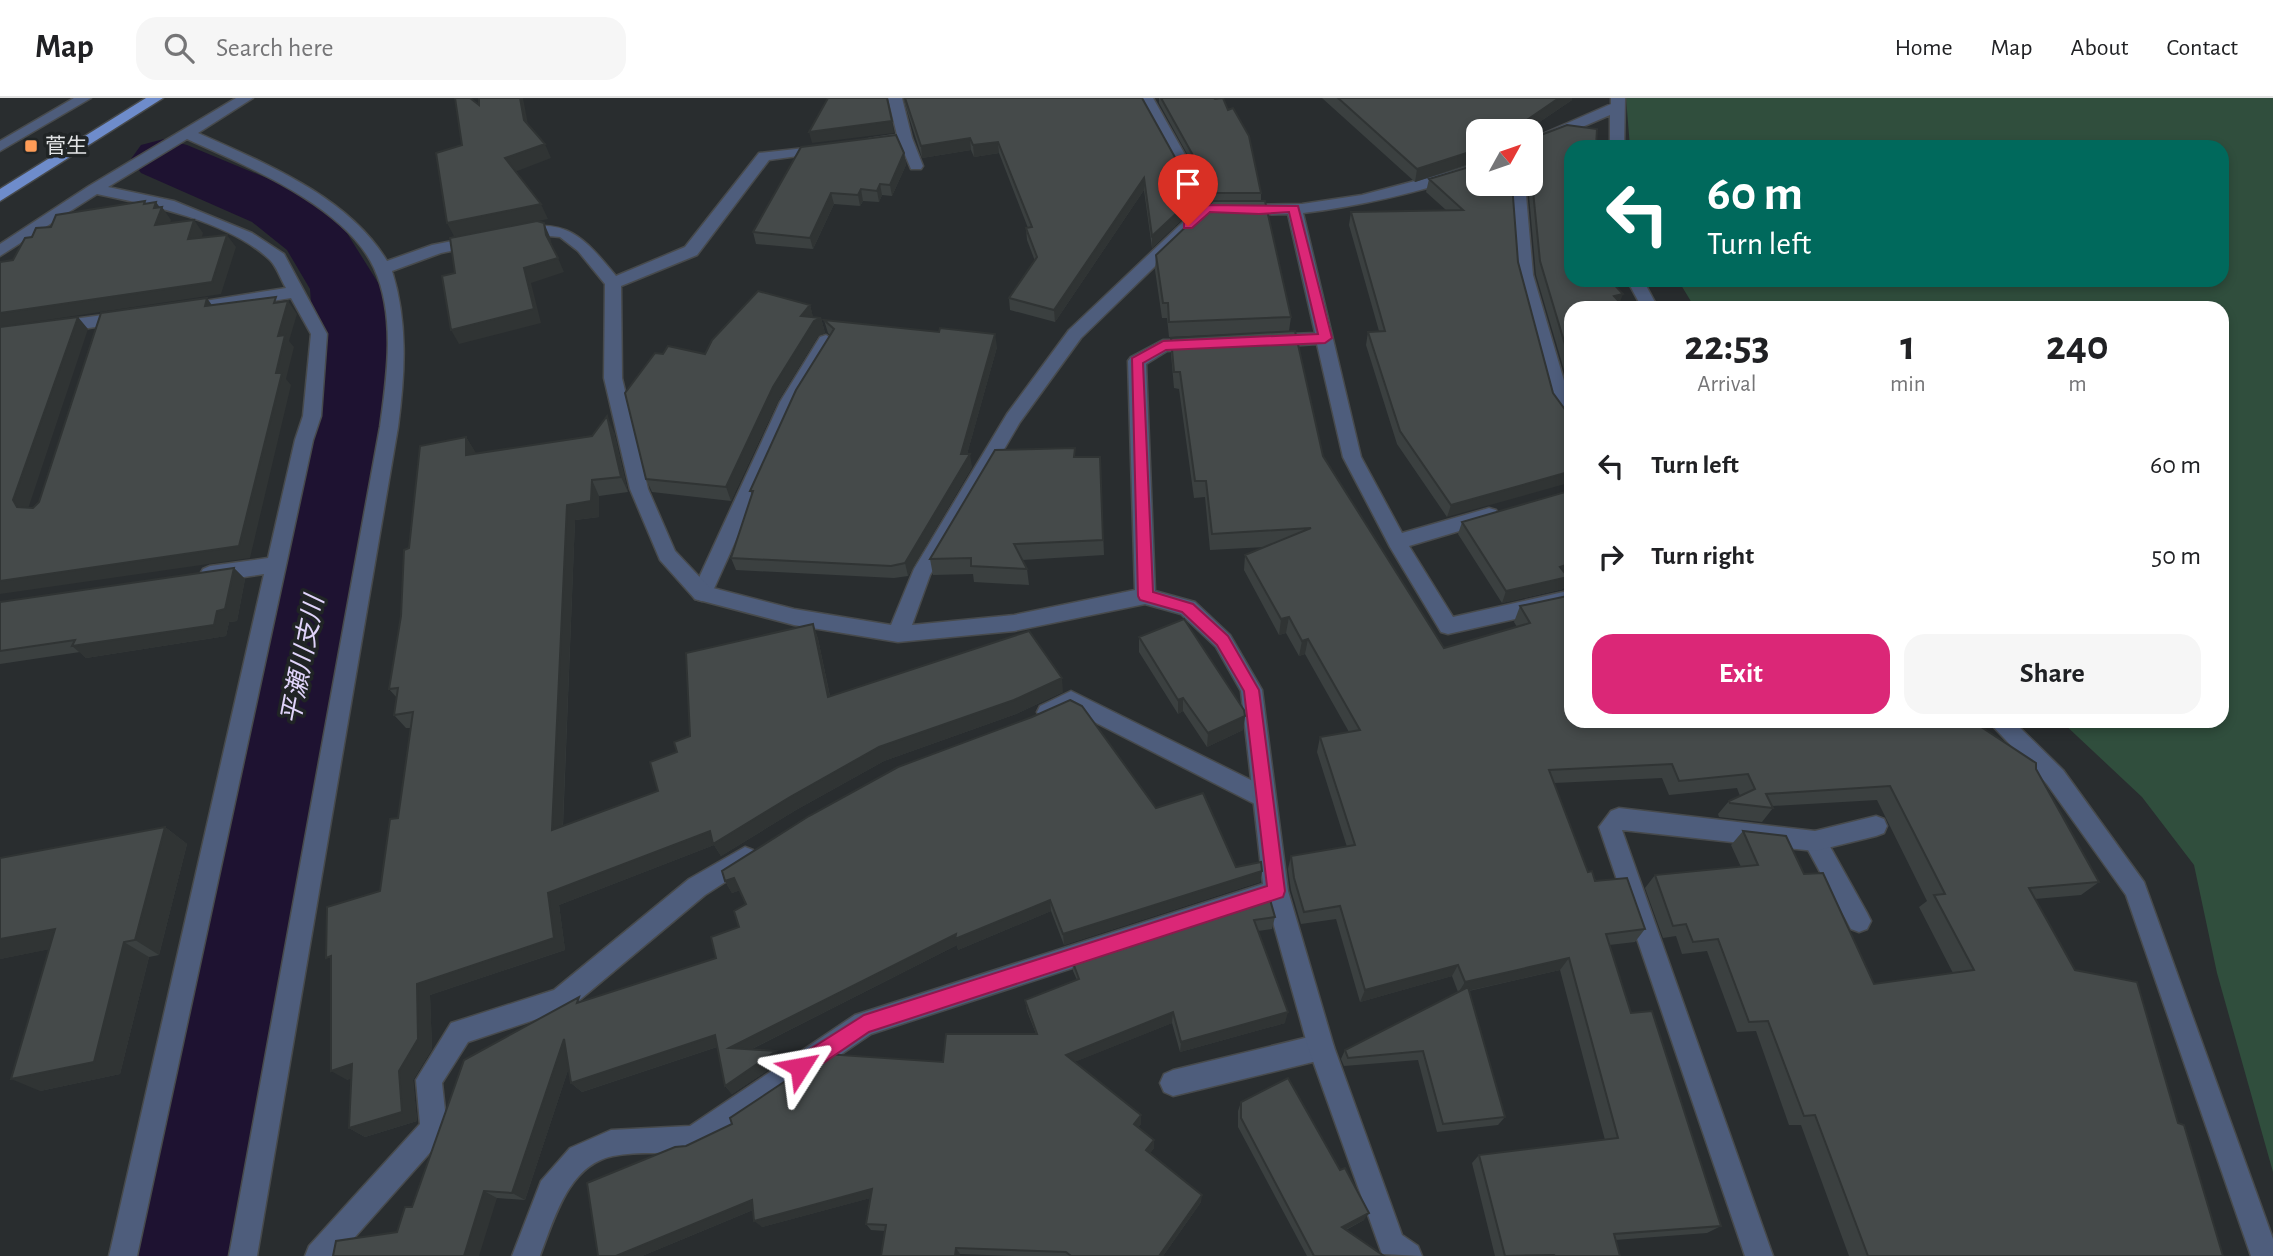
<!DOCTYPE html>
<meta charset="utf-8">
<style>
body{margin:0;font-family:"Alegreya Sans","Noto Sans JP",sans-serif;background:#f6f6f6;color:#202124;height:100vh;display:flex;flex-direction:column;font-size:26px;white-space:nowrap}
*{box-sizing:border-box;margin:0}
p{font-size:23px;color:#757577}
.icon{flex:none;width:38px;height:38px;fill:none;stroke:currentColor;stroke-width:2;stroke-linecap:round;stroke-linejoin:round}
.map{position:relative;flex:1;overflow:hidden}
.sheet{position:absolute;left:1564px;top:203px;width:665px;height:427px;display:flex;flex-direction:column;background:#fff;border-radius:21px;box-shadow:0 4px 10px #0003}
.sheet>*{flex:none}
.top-card{position:absolute;left:1564px;top:42px;width:665px;height:147px;border-radius:21px;box-shadow:0 4px 10px #0003;background:#00695c;color:#fff;overflow:hidden}
.needle{width:46px;rotate:50deg}
.buttons{position:absolute;left:1466px;top:21px;display:grid;gap:14px}
.buttons a{display:grid;place-items:center;width:77px;height:77px;border-radius:14px;background:#fff;box-shadow:0 4px 10px #0003;font-size:35px}
.pin{position:absolute;display:grid;place-items:center;width:60px;height:60px;color:#fff;margin:-72px -30px;border-radius:50% 50% 50% 0;rotate:-45deg;box-shadow:0 0 7px #0007}
.pin .icon{rotate:45deg}
.me{position:absolute;width:77px;margin:-38px;rotate:56deg;stroke-linejoin:round;filter:drop-shadow(0 0 5px #0008)}
.turn{display:flex;align-items:center;gap:24px;height:147px;padding:0 28px;font-size:32px}
.turn .icon{width:91px;height:91px;stroke-width:2.5}
.turn b{display:block;font-size:49px;line-height:60px}
.eta{display:flex;justify-content:space-evenly;align-items:center;height:119px;text-align:center}
.eta b{font-size:42px;font-weight:700;line-height:49px}
.cta{display:flex;gap:14px;margin-top:auto;padding:14px 28px}
.cta a{flex:1;height:80px;border-radius:21px;background:#db2777;color:#fff;font-size:28px;font-weight:700;line-height:80px;text-align:center}
.cta a+a{background:#f6f6f6;color:#202124}
ul{padding:0;list-style:none}
li{display:flex;align-items:center;gap:21px;height:91px;padding:0 28px}
li div{flex:1}
li b{display:block;font-size:26px}
li em{font-style:normal}
header{display:flex;align-items:center;gap:42px;box-sizing:border-box;height:98px;padding:0 35px;background:#fff;border-bottom:2px solid #e0e0e0}
header strong{font-size:33px}
nav{display:flex;gap:38px;margin-inline-start:auto;font-size:24px}
.search{width:490px;height:63px;background:#f6f6f6;display:flex;align-items:center;gap:18px;box-sizing:border-box;padding:0 24px;border-radius:21px;color:#757577;font-size:26px}
.map>svg:first-child{display:block}
.green{fill:#304e3d}
.lines{fill:none;stroke-linecap:round;stroke-linejoin:round}
.river{fill:#1e1231;fill-rule:evenodd}
.lane-casing{stroke:#474a4c;stroke-width:3}
.street-casing{stroke:#474a4c;stroke-width:3}
.primary-casing{stroke:#474a4c;stroke-width:3}
.lane{fill:#4e5d7c;fill-rule:evenodd}
.street{fill:#4e5d7c;fill-rule:evenodd}
.primary{fill:#6e8ccb;fill-rule:evenodd}
.wall{fill:#3b4040}
.shaded-wall{fill:#303434}
.building{fill:#454a4a;stroke:#303434;stroke-width:2}
.route{fill:#db2777;stroke:#8e194d;stroke-width:2}
.poi-dot{fill:#fe9c57;stroke:#202425;stroke-width:2.5}
.labels{text-anchor:middle;dominant-baseline:central;stroke-width:7;stroke-linejoin:round;paint-order:stroke}
.far-poi-label{font-size:21px;fill:#e2e4e6;stroke:#202425;text-anchor:start}
.water-label{font-size:26px;font-style:italic;fill:#e0d4fa;stroke:#202425}
</style>
<header>
<strong>Map</strong>
<div class="search"><svg class="icon" aria-label="search" viewBox="0 0 24 24"><circle cx="10" cy="10" r="6"/><path d="M15 15l6 6"/></svg>Search here</div>
<nav><a>Home</a><a>Map</a><a>About</a><a>Contact</a></nav>
</header>
<div class="map">
<svg width="2273" height="1158" viewBox="0 0 2273 1158">
<rect width="100%" height="100%" fill="#292d2f"/>
<path class="green" d="M1626,0h647v1074l-56,-199 -23,-108 -52,-68 -81,-76h161v-413h-527l-17,-28h544v-133h-592z"/>
<g class="lines">
<path class="river" d="M164,41l23,6 113,47 40,30 42,67 9,63 -29,232 -47,252 -71,420h-124l93,-420 61,-252 41,-232 -5,-63 -23,-39 -35,-28 -111,-49 -10,-14 10,-14z"/>
<defs>
<path id="lane" d="M826,237l9,6 -37,61 -86,191 -3,6 -7,2 -7,-2 -3,-6 88,-191 40,-65z
M1071,593l200,99 3,7 -3,7 -8,3 -8,-3 -184,-94 -23,11 -8,-3 -3,-6 3,-6z
M1815,733l8,3 44,79 4,8 -4,8 -8,3 -8,-3 -44,-81 -3,-7 3,-7z
M745,749l8,3 4,7 -4,7 -48,31 -135,113 -102,34 -26,41 5,46 -4,9 -105,118h-33l4,-10 111,-122 -4,-44 35,-57 103,-33 135,-111z
M1321,936l9,4 4,9 -4,9 -9,4 -148,36 -9,-4 -4,-9 4,-9 9,-4z"/>
<path id="street" d="M74,0h17l-91,53v-10z
M236,0h17l-55,35c66,30 150,63 189,128l45,-16 46,-9 8,5 -2,3 -43,9 -49,18c16,51 13,103 6,156l-141,829h-28l151,-829c7,-50 16,-111 -6,-159 -28,-62 -128,-102 -187,-129l-79,48 66,14 78,32 32,21 43,80 -6,82 -8,24 -176,816h-28l155,-682 -54,8 -7,-3 -3,-5 3,-5 7,-3 58,-8 27,-118 8,-24 8,-82 -20,-36 -105,16 -6,-1 -2,-4 8,-5 100,-16c-5,-8 -9,-21 -16,-28 -41,-39 -120,-55 -173,-66l-97,62v-12l89,-58z
M888,0h14l10,40 11,28 -2,3h-10l-11,-26 -31,4 -7,-4 7,-4 28,-4z
M1139,0h14l62,110 -134,130 -61,84 -90,153 -18,50 102,-10 121,-25 -7,-229 3,-4 32,-17h42l3,4 -3,4 -38,3 -21,13 9,227 40,11 35,33 32,55 26,201 46,156 68,188 16,11 4,10 -40,-2 -74,-207 -40,-143 -397,130 -168,114 -9,4c-26,2 -55,-1 -81,4 -45,9 -59,64 -73,100h-28l29,-75 29,-33 41,-18 79,-4 165,-111 408,-131 -22,-193 -25,-44 -35,-33 -36,-10 -131,27 -116,11 -104,-17 -99,-26 -35,-39 -30,-71 -26,-111 1,-94 -27,-33 -18,-14 -21,-2 -19,3 -8,-5 2,-3c53,-14 71,9 102,46l69,-29 74,-94 73,-8 2,3 -2,3 -5,1 -58,8 -72,95 -76,31 1,92 26,111 27,62 34,36 85,22 97,16 23,-56 93,-155 62,-84 130,-123z
M1611,0h14l-1,49h-14v-32l-79,34v-10l80,-35z
M1479,66v9c-58,18 -116,33 -176,40l58,244 41,76 87,-25 7,2 3,5 -3,5 -87,26 44,71 119,-27v16l-124,28 -7,-2 -51,-85 -47,-90 -26,-113 -48,3 -9,-6 9,-6 46,-2 -27,-119 -47,1 -8,-5 8,-5 61,-1 60,-9z
M1510,86h15l8,91 39,133v20l-6,-2 -15,-21 -34,-130z
M1627,182h16l15,28h-16z
M126,214l8,5 -2,4 -74,12 -8,-6 8,-6z
M1988,623h25l50,49 81,112 129,357v17h-22l-125,-361 -79,-111z
M1619,710l196,23 61,-15 8,3 3,7 -3,7 -8,3 -61,15 -193,-21 151,426h-28l-146,-429 12,-16z"/>
<path id="primary" d="M146,0h17l-163,103v-12z"/>
</defs>
<use href="#lane" class="lane-casing"/>
<use href="#street" class="street-casing"/>
<use href="#primary" class="primary-casing"/>
<use href="#lane" class="lane"/>
<use href="#street" class="street"/>
<use href="#primary" class="primary"/>
</g>
<path class="wall" d="M903,0h239l54,108 -44,42 -8,-58 -89,132 -45,-12 -1,-12 26,-37 -8,-21 -1,-12h2l-29,-75 -25,4 -3,-7 -49,8z
M1159,0h55l47,95v8l30,116 -2,14 34,125 121,192 73,-21 -3,-5 6,-16 52,-11v126l464,48 63,113 -18,13 -46,4 40,71 103,153 45,133h-374l-48,-131h-12l-33,-94 -19,1 -30,-81 -25,3 -6,-18 -13,2 -18,-50 10,-13 86,-8 -10,-22 12,-14 61,43 70,110 79,-11 -34,-66 8,-6 -50,-101 -105,6 1,2 -11,14 -43,-5 -1,-3 11,-13 11,-5 -3,-8 -68,7 -7,-17 -108,5 34,89 57,57 -10,13 -26,3 22,68 90,213 -14,7 -92,7 5,16h-125l-23,-93 7,-8 126,-15 -45,-170 -91,21 36,126 -7,8 -61,7 -19,-72 -74,6 -3,-7 4,-9 113,-58 -6,-16 -92,26 -24,-83 -35,5 -10,-34 -3,-21 3,-13 56,-9 -30,-95 3,-15 29,-5 -44,-78 -6,2 -13,-23 -7,2 -35,-65 1,-15 20,-8 -55,3 -5,-53 -11,1 -15,-109 -5,-1 -3,-34v-16l88,-5 -90,4 -2,-19h-5l-7,-48 1,-15 57,-54 -54,-98z
M1322,0h250v2l-34,23 -3,12 -2,1 39,172v89l-36,-122 -8,-91h3v-53h-52v31l-64,20z
M904,55l2,12 -14,31 -10,-1 -3,7 -16,-1 -3,5 -26,-2 -21,45 -57,-5 -3,-12z
M1479,66l39,98 35,131 -106,124 -50,-73 -31,-99 2,-13 11,-1 -30,-106 2,-13 95,-2 -20,-18 3,-13z
M810,207l3,13h8l4,15 -7,3 -40,65 -47,100 -79,-9 -6,-13 17,-125h42z
M824,222l173,27 -30,107 5,13 -64,109 -14,2 -158,-8 -5,-12 21,-64 -2,-3 80,-156 -2,-2z
M614,334l14,60 -29,4v21l-24,3 -12,306 95,-35 19,-39 13,-16 123,-112 5,15 12,57 233,-4 -47,22 -132,47 -88,49 -75,46 -7,-11 -155,60 6,45 -135,45 2,54 -19,31 4,41 -52,16 -16,-9 2,-50 -4,2 33,-189 18,-73 13,-90h-5l-12,-13 3,-17 -8,-9 12,-73 8,-68 57,-111 10,17z
M1075,359h25l4,98 -82,5 5,9 2,16 -55,-3 -1,-8 -40,1 -3,-16z
M1462,424l105,53 1,2 -5,12 -61,14 -44,-69z
M234,470l11,11 -8,42 -8,1 -3,14 -140,22 -6,-6 -80,12v-62z
M1139,539l106,79 -2,14 -36,17 -24,-36 -5,3 -39,-62z
M1156,710l80,59 26,4 -2,11 -196,63 -13,-34 -93,39 -1,-5 -205,104 31,11 -51,34 -7,-8 -8,-39 -135,45 -11,-9 -2,-16 -44,133 -28,-2 -100,34 15,-25 171,-206 133,-43 23,-31 7,-23 -6,-14 -8,3 -7,-12z
M165,729l22,17 -28,111 -10,2 -29,117 -80,17 9,-142 -49,10v-101z
M1269,798l6,21 -3,12 -14,2 27,92 -105,29 -8,-29 -98,39 67,53v9l-3,3 16,13v8l-4,5 51,49 -38,54h-149l-54,-2v2h-79l4,-25 -14,-1 -5,-6 4,-26 -108,29 -9,-17 -111,46 44,-110 257,-84 93,-28 -9,-23 -2,-11 52,-20 -4,-9 -1,-11z
M1241,1004l123,118 -18,10 38,26h-77l-69,-129v-16z"/>
<path class="shaded-wall" d="M520,0h3l7,37 -6,-15z
M1559,0h13v2l-34,23 -3,12 -4,2 -4,-17z
M892,23l2,12 -82,10 -3,-11z
M970,40l1,12 -49,8 -1,-12z
M998,44l1,11 -25,4 -1,-12z
M545,46l6,14 -39,15 -7,-15z
M1479,51l-1,12 -63,21 2,-13z
M904,55l2,12 -14,31 -2,-11z
M1144,80v12l-89,132 -1,-12z
M880,86l2,11 -3,7 -2,-11z
M861,91l2,12 -3,5 -2,-11z
M831,95l3,11 -21,45 -3,-11z
M1196,97v11l-44,42v-12z
M156,104l5,7 1,-2 9,13 -6,18 -10,-13 -1,-17z
M541,106l7,15 -93,19 -8,-15z
M194,122l9,13 -5,19 -10,-13z
M544,125l6,14 3,12 -7,-14z
M227,137l9,12 -15,47 -221,33v-14z
M558,160l6,14 -33,11 10,40 -82,21 -8,-14 73,-62z
M1623,196l-5,13 -4,-11z
M207,200l9,13 -11,-5z
M288,203l9,13 -8,27 5,6 -8,32 5,6 -41,173 -250,36v-13l276,-208 2,-37z
M810,207l4,15 -13,-4z
M78,219l10,12 -61,183 -10,-5 -4,-7z
M821,220l4,15 -7,3 -40,65 -47,100 -5,-14 47,-100 41,-66z
M995,236l2,13 -33,118 6,-11 2,13 -64,109 -3,-13 56,-109z
M607,318l7,16 14,60 -7,-15z
M466,339l10,16 -1,18 -9,-16z
M1572,373v11l-125,35 4,-12z
M592,382l7,16v21l-24,3 -13,323 -10,-13 15,-325z
M1572,465v11l-17,5 5,-12z
M234,470l11,11 -8,42 -8,1 -3,14 -140,22 -14,-12 145,-35z
M1568,479l-5,12 -61,14 4,-12z
M1289,519l-3,16 -7,2 2,-16z
M813,526l5,15 15,72 -5,-14z
M1308,541l-3,15 -6,2 3,-15z
M1062,580l1,14 -47,22 -132,47 -88,49 -75,46 -7,-11 -155,60 6,45 -135,45 2,54 -19,31 4,41 -52,16 -16,-9 50,-57 18,-87 131,-91 242,-96 89,-50z
M1183,600v13l-5,3v-14z
M1245,618l-2,14 -36,17 1,-14z
M165,729l22,17 -28,111 -24,-15z
M1262,773l-2,11 -196,63 -1,-11z
M734,780l7,12 -9,3 -7,-12z
M1050,802l1,11 -93,39 -1,-5 -221,112 -7,-9 227,-114z
M55,831l26,14 -81,16v-20z
M124,844l25,15 -29,117 -80,17 -29,-12z
M1569,860l-9,12 -102,23 7,-11z
M1458,867l-6,11 -92,26 5,-12z
M1173,914l-1,11 -105,42 -1,-10z
M1288,914l-3,11 -105,29 1,-10z
M715,937l8,10 -141,47 -11,-9z
M564,941l11,10 -50,151 -13,-7z
M776,953l7,9 -51,34 -7,-8z
M352,966l15,9 -20,7 -16,-9z
M1141,1017v9l-7,8v-8z
M1154,1042v8l-8,10v-8z
M872,1091l6,7 -116,31 -8,-6z
M484,1093l13,7 -18,58h-15z
M1202,1097l-1,7 -38,54h-4z
M752,1102l8,7 -118,49h-26z
M1369,1115l-5,7 -27,14 5,-7z
M956,1150l4,6v2h-5z"/>
<path class="building" d="M455,0h15l9,7v-7h41l4,22 21,24 -40,14 36,46 -94,19 -11,-70 26,-8z
M828,0h59l5,23 -83,11z
M905,0h237l54,97 -44,41 -8,-58 -90,132 -45,-12 28,-41 -11,-29 6,-1 -34,-85 -25,3 -3,-7 -49,8z
M1161,0h53l1,1 8,-1 5,12 5,-2 16,28 12,57h-47z
M1338,0h221l-32,22 11,2 -6,4 1,12 34,-13 30,4 -1,18h-24v133h38l13,14 -9,2 11,12h-53v60l-32,-107 -9,-90v-40h-52v18l-62,20z
M896,37l8,18 -14,32 -10,-1 -3,7 -16,-2 -3,6 -27,-2 -21,45 -57,-6 48,-85z
M1479,66v20h33l6,78 35,131 16,22h3v56l-121,34 -51,-74 -32,-99 17,-1 -34,-119 112,-2 -34,-31z
M145,103l-1,3 12,-2 -2,6 8,-1 -7,18 39,-5 -6,19 39,-4 -15,47 -212,31v-51l13,-2 12,-22 7,-1 4,-9 15,-1 5,-12z
M1213,103h52l26,116 -122,5 -1,-19h-5l-7,-48z
M537,123l7,2 2,12 12,23 -34,10 10,41 -83,21 -9,-54 13,-3 -5,-35z
M758,193l52,14 -9,11 20,2 -7,3 -41,66 -47,100 -80,-8 -21,-86 30,-40 8,1 5,-8 37,8 7,-14z
M276,199l-2,6 14,-2 -10,35 7,-1 -9,38h6l-43,173 -239,35v-254l78,-10 -65,183 4,7 16,1 6,-6 62,-189 106,-15 -2,8z
M824,222l115,12 1,-4 55,6 -34,120h9l-65,109 -14,3 -160,-8 22,-67h-3l46,-101 38,-61z
M1295,233l28,125 121,192 86,-25 -10,-17 52,-11v126h400l64,42v6l63,113 -70,6 46,82 62,12 41,141 6,2 39,131h-355l-53,-141 -11,1 -36,-95 -19,1 -31,-83 -25,3 -7,-18 -13,2 -18,-51 103,-10 -15,-34 43,5 18,38 19,-1 51,111 100,-14 -40,-75 11,-1 -55,-108 -124,8 7,14 -43,-5 -1,-2 26,-12 -7,-15 -69,7 -7,-17 -123,6 39,102 4,-1 3,10 32,-3 18,51 -39,5 25,79 21,-2 69,215 -107,8 6,22h-65l-1,-1 -49,1 -26,-101 139,-17 -49,-180 -104,24 -7,-17 -93,25 -25,-84 -36,6 -10,-34 -3,-22 64,-11 -35,-108 40,-7 -52,-91 -6,2 -13,-24 -8,2 -36,-64 66,-27 -99,6 -6,-53h-11l-15,-109h-6l-3,-34z
M607,318l14,61 -29,3 -1,21 -24,4 -15,325 106,-39 -8,-29 27,-10 -3,-10 16,-6 -4,-83 127,-29 15,73 201,-66 33,47 -48,22 -135,47 -89,50 -77,47 -3,-13 -162,62 6,45 -137,46 1,55 -19,32 3,41 -53,16 3,-64 -21,7v-115l-5,2 1,-51 53,-16 10,-72 8,-1 15,-106 -19,3 4,-27 -9,1 12,-73 3,-66 5,-2 11,-102 46,-9v18l126,-19z
M1075,350l-1,9h26l3,83 -89,4 13,25 -56,-3v-8l-41,1 65,-109z
M1572,392v73l-12,4 8,10 -62,14 -44,-69z
M234,470l-9,41 -8,2 -3,14 -142,21 3,-6 -75,11v-49z
M1184,521l60,91 1,6 -37,17 -25,-35 -5,2 -39,-63z
M1070,602l12,6 74,102 47,-15 33,74 25,-5 1,9 -199,63 -13,-34 -95,39 1,-5 -227,114 47,3 -51,35 -10,-51 -144,48 -7,-44 -52,154 -28,-2 -20,65h-131l3,-15 61,-9 8,-25h7l52,-147 115,-63 -2,6 139,-45 -5,-21 28,-10 -5,-16 12,-7 -12,-26 -9,3 -3,-10 87,-55 89,-49 134,-50z
M165,729l-30,113 -11,2 -30,120 -83,17 44,-150 -55,10v-81z
M1269,798l6,21 -21,3 34,92 -107,30 -8,-30 -107,43 75,60 -7,9 20,16 -8,10 56,45 -43,61h-88l-5,-4 -110,-4 -1,8h-74l5,-31 -20,-1 6,-35 -118,32 -2,-21 -136,56h-18l-11,-73 88,-36 11,-1 46,-22 -2,-6 96,-64 117,8 3,-28h91l-12,-34 54,-21 -7,-19z
M1468,889l37,130 -62,7 -20,-73 -75,7 -3,-8z
M1288,980l52,92 5,-2 24,45 -27,14 42,29h-70l-73,-138v-16z"/>
<path class="route" d="M1207,107l91,1 34,132 -7,5 -159,7 -23,13 10,229 40,12 35,32 31,54 26,201 -2,6 -414,135 -62,42 -7,3 -7,-3 -3,-7 3,-7 71,-45 403,-129 -23,-195 -27,-46 -35,-33 -42,-12 -2,-4 -6,-238 31,-17 155,-7 -29,-122 -30,2 -49,-2 -18,16h-8v-5z"/>
<rect class="poi-dot" x="24" y="41" width="14" height="14" rx="3.5"/>
<g class="labels">
<g class="far-poi-label">
<text x="45" y="48">菅生</text>
</g>
<g class="water-label">
<text transform="translate(303 562) rotate(-79)">平瀬川支川</text>
</g>
</g>
</svg>
<div class="buttons">
<a><svg class="needle" viewBox="-14 -14 28 28"><path d="M0-13l5 13h-10z" fill="#e53935"/><path d="M0 13l5-13h-10z" fill="#757577"/></svg></a>
</div>
<div class="pin" style="left:1188px;top:128px;background:#d93025"><svg class="icon" aria-label="arrive" viewBox="0 0 24 24"><path d="M6 21V4h12l-3 4 3 4H6"/></svg></div>
<svg class="me" style="left:800px;top:969px" viewBox="-20 -20 40 40"><path d="M0-17L14 15 0 8-14 15z" fill="#db2777" stroke="#fff" stroke-width="4"/></svg>
<div class="top-card">
<div class="turn"><svg class="icon" aria-label="left" viewBox="0 0 24 24"><path d="M17 20v-9H6M10 6l-5 5 5 5"/></svg><div><b>60 m</b>Turn left</div></div>
</div>
<section class="sheet">
<div class="eta">
<div><b>22:53</b><p>Arrival</p></div>
<div><b>1</b><p>min</p></div>
<div><b>240</b><p>m</p></div>
</div>
<ul>
<li><svg class="icon" aria-label="left" viewBox="0 0 24 24"><path d="M17 20v-9H6M10 6l-5 5 5 5"/></svg><div><b>Turn left</b></div><em>60 m</em></li>
<li><svg class="icon" aria-label="right" viewBox="0 0 24 24"><path d="M7 20v-9h11M14 6l5 5-5 5"/></svg><div><b>Turn right</b></div><em>50 m</em></li>
</ul>
<div class="cta"><a>Exit</a><a>Share</a></div>
</section>
</div>
